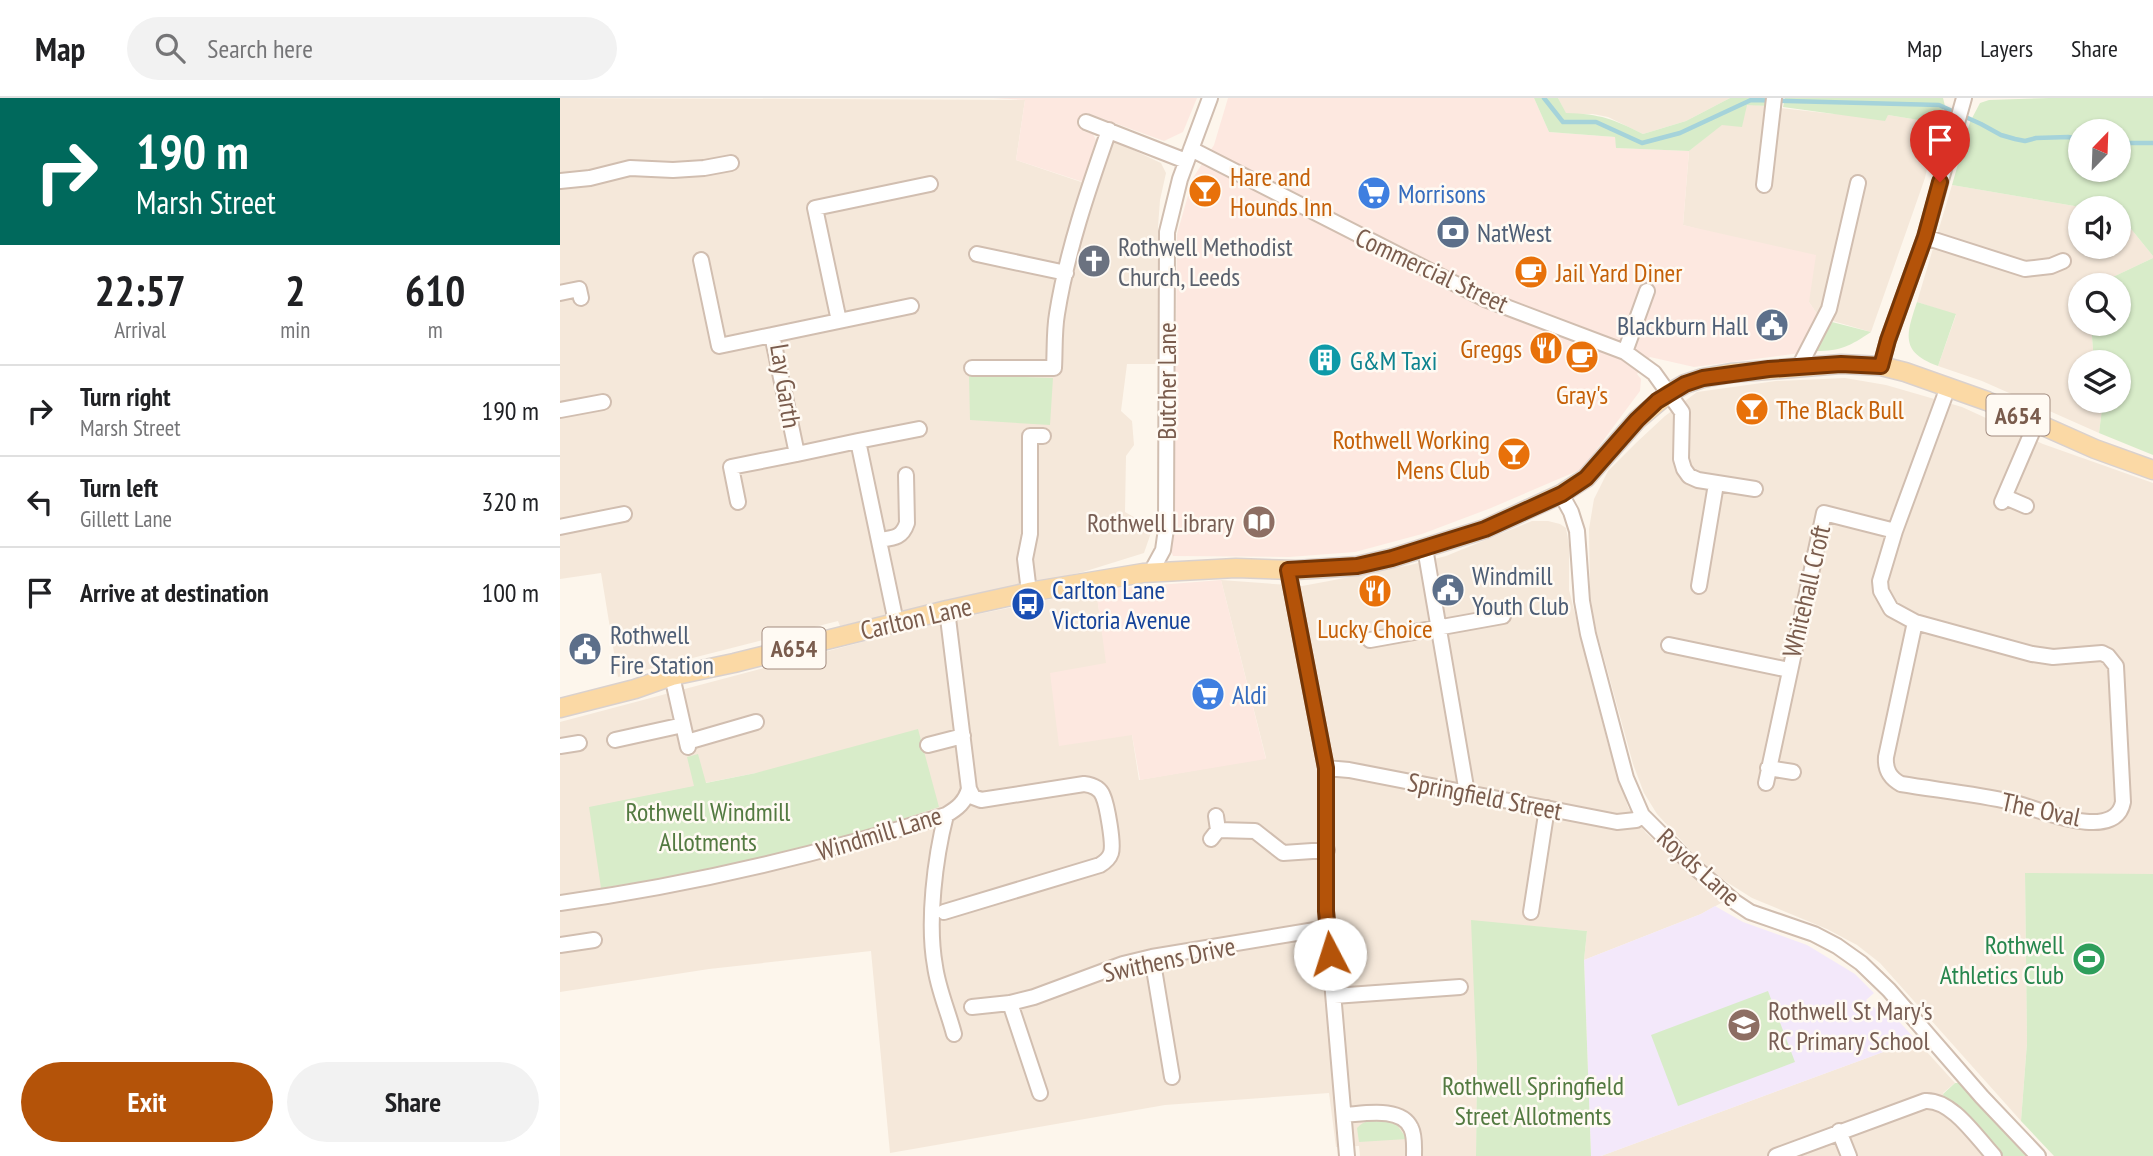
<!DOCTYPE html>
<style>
body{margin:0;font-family:"PT Sans Narrow",sans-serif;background:#f2f2f2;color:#202124;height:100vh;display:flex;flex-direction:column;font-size:26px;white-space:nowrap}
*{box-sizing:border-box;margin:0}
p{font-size:23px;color:#757577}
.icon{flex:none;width:38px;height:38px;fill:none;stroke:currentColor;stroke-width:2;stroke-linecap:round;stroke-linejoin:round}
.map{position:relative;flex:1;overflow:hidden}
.drawer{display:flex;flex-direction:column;background:#fff;width:560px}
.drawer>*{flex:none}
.guide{background:#00695c;color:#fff;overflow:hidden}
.needle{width:46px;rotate:23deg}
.controls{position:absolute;left:1508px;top:21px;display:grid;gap:14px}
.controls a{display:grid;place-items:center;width:63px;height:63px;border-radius:50%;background:#fff;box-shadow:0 2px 5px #0004;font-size:35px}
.pin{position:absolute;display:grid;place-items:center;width:60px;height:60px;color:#fff;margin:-72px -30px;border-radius:50% 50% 50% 0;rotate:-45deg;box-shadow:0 0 7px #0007}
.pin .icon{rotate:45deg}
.me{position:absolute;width:77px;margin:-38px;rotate:355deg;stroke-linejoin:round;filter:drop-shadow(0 0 5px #0008)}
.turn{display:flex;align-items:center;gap:24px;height:147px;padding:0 21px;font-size:32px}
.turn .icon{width:91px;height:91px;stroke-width:2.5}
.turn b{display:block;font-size:49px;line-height:60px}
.eta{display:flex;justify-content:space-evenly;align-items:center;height:119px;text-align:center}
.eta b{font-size:42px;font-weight:600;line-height:49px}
.button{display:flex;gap:14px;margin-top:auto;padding:14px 21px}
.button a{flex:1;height:80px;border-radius:42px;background:#b45309;color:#fff;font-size:28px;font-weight:600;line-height:80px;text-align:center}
.button a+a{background:#f2f2f2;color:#202124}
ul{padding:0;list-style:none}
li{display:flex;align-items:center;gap:21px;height:91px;padding:0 21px;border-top:2px solid #e0e0e0}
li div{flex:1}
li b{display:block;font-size:26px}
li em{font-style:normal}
header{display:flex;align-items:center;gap:42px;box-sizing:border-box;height:98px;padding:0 35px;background:#fff;border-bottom:2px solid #e0e0e0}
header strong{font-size:33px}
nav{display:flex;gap:38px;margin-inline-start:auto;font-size:24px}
.search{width:490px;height:63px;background:#f2f2f2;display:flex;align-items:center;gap:18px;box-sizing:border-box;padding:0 24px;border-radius:38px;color:#757577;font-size:26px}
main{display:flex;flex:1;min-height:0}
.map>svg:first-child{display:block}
.residential{fill:#f5e8da;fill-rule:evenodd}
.commercial{fill:#fde8e0}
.education{fill:#f3e8fa}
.green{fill:#d8ecc9;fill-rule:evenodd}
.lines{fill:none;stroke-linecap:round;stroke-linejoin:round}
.stream{stroke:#a5d3da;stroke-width:4.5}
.minor-casing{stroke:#d1beb0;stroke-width:18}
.major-casing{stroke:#dad1cd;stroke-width:21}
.minor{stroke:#fff;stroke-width:14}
.major{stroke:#fbd9a5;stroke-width:18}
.route-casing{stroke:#753606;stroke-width:18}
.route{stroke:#b45309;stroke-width:12}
.labels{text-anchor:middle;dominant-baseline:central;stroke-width:5;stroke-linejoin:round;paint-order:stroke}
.shield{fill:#fffaf3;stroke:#a28b7f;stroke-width:2}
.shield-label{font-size:24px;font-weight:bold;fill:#7a5c4d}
.food-label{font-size:26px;fill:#c56008;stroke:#fffaf3;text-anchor:start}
.shop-label{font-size:26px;fill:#366cbe;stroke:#fffaf3;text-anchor:start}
.service-label{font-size:26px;fill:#4e5e75;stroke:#fffaf3;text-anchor:start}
.worship-label{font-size:26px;fill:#5b616d;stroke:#fffaf3;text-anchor:start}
.street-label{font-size:26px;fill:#7a5c4d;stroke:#fffaf3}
.culture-label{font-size:26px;fill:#0d838f;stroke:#fffaf3;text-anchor:start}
.education-label{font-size:26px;fill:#785e54;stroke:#fffaf3;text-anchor:end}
.transit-label{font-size:26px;fill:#164399;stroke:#fffaf3;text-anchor:start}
.park-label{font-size:26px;fill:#537a41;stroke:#fffaf3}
.leisure-label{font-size:26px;fill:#27864d;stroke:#fffaf3;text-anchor:end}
</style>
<header>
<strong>Map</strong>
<div class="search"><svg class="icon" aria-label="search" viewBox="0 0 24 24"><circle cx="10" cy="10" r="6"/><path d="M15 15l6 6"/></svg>Search here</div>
<nav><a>Map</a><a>Layers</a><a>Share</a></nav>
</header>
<main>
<section class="drawer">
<div class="guide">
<div class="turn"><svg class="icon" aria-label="right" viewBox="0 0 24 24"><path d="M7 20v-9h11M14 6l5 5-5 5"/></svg><div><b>190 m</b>Marsh Street</div></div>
</div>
<div class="eta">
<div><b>22:57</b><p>Arrival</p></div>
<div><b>2</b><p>min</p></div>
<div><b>610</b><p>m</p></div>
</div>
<ul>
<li><svg class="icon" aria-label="right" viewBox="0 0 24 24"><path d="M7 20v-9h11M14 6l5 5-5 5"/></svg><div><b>Turn right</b><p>Marsh Street</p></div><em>190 m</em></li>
<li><svg class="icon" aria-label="left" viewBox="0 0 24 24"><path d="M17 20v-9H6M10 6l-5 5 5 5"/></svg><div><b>Turn left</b><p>Gillett Lane</p></div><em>320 m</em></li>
<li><svg class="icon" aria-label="arrive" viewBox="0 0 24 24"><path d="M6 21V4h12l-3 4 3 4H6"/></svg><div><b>Arrive at destination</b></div><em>100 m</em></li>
</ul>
<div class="button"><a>Exit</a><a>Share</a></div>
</section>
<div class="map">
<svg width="1593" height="1058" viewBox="0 0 1593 1058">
<rect width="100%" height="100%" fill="#fdf6ec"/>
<path class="residential" d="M0,0l465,2 -9,60 80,27 18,-46 47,22 5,10 -6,27 -2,27v137h-31l-6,47 11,10 2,24 -8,11 -1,56 14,8 16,1 -11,32 -61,19 -243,54 -2,-5 -220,56 -17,-104 -41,6z
M998,0h172l-44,23 -43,13 -35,-17 -15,-3h-27z
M1186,6l88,10 54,1 49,8 -12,55 -54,154 -52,-15 -10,-15 -96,-69 -30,-8 6,-74z
M1392,87l134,23h-5v39h38v-33l34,42v2l-57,27h-15v39h10l3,38h-13v39h22l-4,32 -117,-52 -44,-15 18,-51 -39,-13z
M1285,280l41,7 76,22 81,37 110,39v391h-128l2,169 -6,78 -141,-158 -23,-18 -30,-16 -75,-31 -30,-19 -30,-27 -35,-38 -13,-21 -11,-29 -40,-146 -3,-28 -1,-61 5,-30 14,-28 29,-29 28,-26 32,-24 79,-11z
M972,423h16l12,3 6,4 3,17v45l39,155 20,62 18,26 77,69 -22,12 -117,46 3,-29 -115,-10 5,146 -1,89h-116l-1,-10 -23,1 -7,-54 -164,12 -275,48 -19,-202 -162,18 -149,23v-270l374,-99 162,-33 11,73 25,72 7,45 127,-22 -45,-178 81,6 27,-5 81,-16 36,-9zM196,675l146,47 -157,41 -86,18 46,-96z
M1356,942l39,43 -12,10 1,4 13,9 45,50h-401z"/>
<path class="commercial" d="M433,0h204l-14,34 -19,9 -77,-28 -4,18 10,3 3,6 -13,42 -67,-22 9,-60z
M668,0h306l15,34 66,5 2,11 72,3 -6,74 133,30 -7,47 10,15 -19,36 -106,14 -44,-10 -13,17 4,5 -1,12 -58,78 -91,39 -69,26 -67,18 -66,5 -116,-1 -3,-7 4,-38 3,-277 16,-56 21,-33z
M661,482l45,179 -126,21 -8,-45 -73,11 -9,-73 56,-10 -10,-73z"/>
<path class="education" d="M1155,808l28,16 64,23 48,29 19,19 -8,7 10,9 7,-5 33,36 -315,116h-10l-7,-196 117,-46z"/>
<path class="green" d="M974,0h24l8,15c35,1 47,6 77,21l43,-13 44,-23h38l-1,8 -20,-1 -5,22 -20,-2 -33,26 -73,-3 -1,-11 -66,-5z
M1225,0h158l2,8 -8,17 -49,-8 -3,6 -102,-14z
M1489,0h104v158l-34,-42v-6h-33l-134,-23 18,-63 10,-19 9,-3zM1521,33h38v39h-38z
M1593,160v197l-54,-22 4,-32h16v-39h-25l-3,-38h28v-39h-23z
M1357,204l39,12 -18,52c-38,-14 -32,-31 -21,-64z
M1272,224l39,10c-21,14 -30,19 -55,19z
M409,277l84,3 -3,47 -80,-5z
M358,631l21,78c-110,37 -224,64 -338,81l-12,-81 105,-21 -7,-29 11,-3 8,29 50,-10z
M1465,775l128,1v282h-99l-33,-35 6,-78z
M911,822l116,11 -3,29 7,196h-115l1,-89z
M1208,893l27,71 -117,44 -27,-71z
M1395,985h4l67,73h-24l-45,-50 -13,-9 -1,-3z
M821,1021l16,6 10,14 -48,3 -2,-14c8,-8 14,-8 24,-9z"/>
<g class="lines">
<path class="stream" d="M984,0l19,24h33l46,21 38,-10 71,-33 188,5 42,19 20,11 14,4 10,2 11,-3 32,-1 13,2
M1559,45h34"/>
<defs>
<path id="minor" d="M526,24l100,39
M631,51l294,150 140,53 29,21 28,39 -1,47 3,10 5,7 9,4 57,9
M0,83l30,-3 40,-10 43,2 31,-2 27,-5
M1204,87l10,-87
M1365,139l100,32 26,-3 12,-5
M417,156l89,19
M141,162l18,86 53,-11
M0,195l19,-4 2,9
M279,223l72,-15
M1065,254l22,-61
M1321,268l7,-26 37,-103 39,-139
M1239,269l30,-58 29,-126
M412,270h82c1,-18 0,-37 3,-54 10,-63 31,-124 52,-184
M0,312l43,-8
M298,343l61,-12
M1001,396l10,18 6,19 5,70 6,33 38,144 16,37 49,49 44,38 15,10 64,22 23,12 24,17 28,27 93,107 56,59
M1445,399l21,9
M178,404l-7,-35 66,-13
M1442,404l34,-79
M0,429l64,-13
M319,442c15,-2 23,-2 28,-17l-1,-48
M865,450l42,245
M728,472l38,198v143l21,245
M591,474l12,-22 3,-21 1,-297 13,-53 30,-81
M1139,488l17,-102
M469,494l-4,-33 5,-25v-98h13
M336,524l-38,-181 -61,13 -25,-119 67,-14 -24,-113 115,-24
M1355,524l-29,135c-1,13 4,21 15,27 37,6 75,10 111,18 24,6 103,42 111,0l-7,-136 -8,-10 -6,-3 -49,4 -21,-3 -117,-32 -24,-13 -10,-18 -1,-10 15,-50 53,-144
M810,542l133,-24
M1109,547l120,25
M112,578l16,71
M55,642l68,-15
M127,644l69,-20
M368,647l35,-9
M0,648l19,-3
M766,670l23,2 268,52 19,-2 6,-5
M1208,670l25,4
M1206,685l58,-270 71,18
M386,717c-11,43 -19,107 -11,151 3,23 13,45 19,68
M658,732l37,1 28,22 44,-3
M651,741l7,-9 -2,-14
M0,805c132,-18 260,-49 386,-88 12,-7 19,-13 23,-26l-22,-179
M384,814l156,-47c5,-3 9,-6 11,-12 3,-9 -4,-48 -8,-57 -3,-8 -11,-11 -19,-12l-103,16 -8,-3 -4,-8
M971,814l16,-104
M0,847l34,-5
M592,859l20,120
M774,898l126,-9
M450,905l30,90
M412,909l38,-4 24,-6 89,-33 29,-7 175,-29
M784,1017c19,-1 57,-9 67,13 4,8 3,19 3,28
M1279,1033l10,25
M1216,1058l149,-55c27,-2 52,37 69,55"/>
<path id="major" d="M0,610l75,-19 37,-13 62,-13 213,-53 82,-18 114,-19 93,-5 60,2 61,-4 35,-8 93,-29 76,-35 25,-16 51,-58 32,-27 16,-9 18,-6 28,-5 110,-9 40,2 24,6 82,29 108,48 58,21"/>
</defs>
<use href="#minor" class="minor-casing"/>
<use href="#major" class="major-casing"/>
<use href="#minor" class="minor"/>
<use href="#major" class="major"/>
</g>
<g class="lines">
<defs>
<path id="route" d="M770,856l-4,-43v-143l-38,-198 69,-4 35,-8 93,-29 77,-35 24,-16 51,-58 20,-19 28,-17 18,-6 66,-9 72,-5 40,2 7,-26 37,-103 15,-55"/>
</defs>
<use href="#route" class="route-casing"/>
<use href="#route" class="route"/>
</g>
<defs>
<symbol id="bar-disc" viewBox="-11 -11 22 22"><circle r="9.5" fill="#e8710a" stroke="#fffaf3"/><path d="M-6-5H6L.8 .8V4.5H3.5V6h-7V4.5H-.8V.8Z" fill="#fff"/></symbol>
<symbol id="supermarket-disc" viewBox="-11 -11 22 22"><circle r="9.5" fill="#3f7fe0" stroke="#fffaf3"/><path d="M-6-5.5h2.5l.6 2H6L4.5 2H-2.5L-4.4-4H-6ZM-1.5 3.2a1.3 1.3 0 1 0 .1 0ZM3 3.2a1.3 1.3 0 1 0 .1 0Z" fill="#fff"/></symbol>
<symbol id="bank-disc" viewBox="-11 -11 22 22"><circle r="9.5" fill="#5c6f8a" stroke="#fffaf3"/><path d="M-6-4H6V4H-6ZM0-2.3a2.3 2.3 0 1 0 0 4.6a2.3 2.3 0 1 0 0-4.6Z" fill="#fff"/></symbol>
<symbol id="church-disc" viewBox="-11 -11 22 22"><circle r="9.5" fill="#6b7280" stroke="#fffaf3"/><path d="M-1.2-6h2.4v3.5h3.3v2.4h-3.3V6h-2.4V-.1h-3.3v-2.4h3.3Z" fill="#fff"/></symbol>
<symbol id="cafe-disc" viewBox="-11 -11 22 22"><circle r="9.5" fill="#e8710a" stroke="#fffaf3"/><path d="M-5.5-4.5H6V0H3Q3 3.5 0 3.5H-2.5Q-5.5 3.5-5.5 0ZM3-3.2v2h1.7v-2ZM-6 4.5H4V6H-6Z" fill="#fff"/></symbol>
<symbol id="civic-disc" viewBox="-11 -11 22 22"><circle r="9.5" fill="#5c6f8a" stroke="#fffaf3"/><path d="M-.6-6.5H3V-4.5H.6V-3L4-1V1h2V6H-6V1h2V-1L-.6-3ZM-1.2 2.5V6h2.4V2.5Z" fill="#fff"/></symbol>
<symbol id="restaurant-disc" viewBox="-11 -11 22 22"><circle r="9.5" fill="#e8710a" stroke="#fffaf3"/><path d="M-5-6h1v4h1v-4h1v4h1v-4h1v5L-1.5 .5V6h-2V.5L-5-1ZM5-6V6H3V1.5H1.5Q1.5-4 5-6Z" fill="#fff"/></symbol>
<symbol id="building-disc" viewBox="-11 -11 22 22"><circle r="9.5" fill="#0f9aa8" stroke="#fffaf3"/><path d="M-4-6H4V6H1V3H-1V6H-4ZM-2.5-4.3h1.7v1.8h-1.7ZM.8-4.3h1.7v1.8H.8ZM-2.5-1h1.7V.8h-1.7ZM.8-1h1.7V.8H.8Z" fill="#fff"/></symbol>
<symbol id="library-disc" viewBox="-11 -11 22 22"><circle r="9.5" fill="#8d6e63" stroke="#fffaf3"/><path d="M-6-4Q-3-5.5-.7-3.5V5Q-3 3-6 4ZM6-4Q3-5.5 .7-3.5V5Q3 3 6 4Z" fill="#fff"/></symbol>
<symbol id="bus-disc" viewBox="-11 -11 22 22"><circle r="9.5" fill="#1a4fb4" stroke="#fffaf3"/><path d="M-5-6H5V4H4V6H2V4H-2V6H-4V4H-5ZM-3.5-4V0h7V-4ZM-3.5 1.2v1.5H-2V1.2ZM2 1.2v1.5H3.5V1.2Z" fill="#fff"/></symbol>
<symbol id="stadium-disc" viewBox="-11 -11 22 22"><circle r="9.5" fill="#2e9e5b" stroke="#fffaf3"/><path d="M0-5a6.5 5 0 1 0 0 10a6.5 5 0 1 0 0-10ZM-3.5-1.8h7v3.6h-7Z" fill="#fff"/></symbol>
<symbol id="school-disc" viewBox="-11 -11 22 22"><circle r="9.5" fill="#8d6e63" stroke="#fffaf3"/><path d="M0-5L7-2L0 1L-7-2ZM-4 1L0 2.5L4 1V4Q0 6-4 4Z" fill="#fff"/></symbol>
</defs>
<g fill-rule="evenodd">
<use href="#bar-disc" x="626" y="74" width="38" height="38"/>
<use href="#supermarket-disc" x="795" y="76" width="38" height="38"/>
<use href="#bank-disc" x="874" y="115" width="38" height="38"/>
<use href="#church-disc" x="515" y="144" width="38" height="38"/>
<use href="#cafe-disc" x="952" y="155" width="38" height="38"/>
<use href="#civic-disc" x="1193" y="208" width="38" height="38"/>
<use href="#restaurant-disc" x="967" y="231" width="38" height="38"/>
<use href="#cafe-disc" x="1003" y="240" width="38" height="38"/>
<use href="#building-disc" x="746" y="243" width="38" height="38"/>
<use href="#bar-disc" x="1173" y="292" width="38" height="38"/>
<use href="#bar-disc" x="935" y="337" width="38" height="38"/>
<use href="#library-disc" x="680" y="405" width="38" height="38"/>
<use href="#civic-disc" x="869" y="473" width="38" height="38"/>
<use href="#restaurant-disc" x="796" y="474" width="38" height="38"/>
<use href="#bus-disc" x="449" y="487" width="38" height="38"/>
<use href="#civic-disc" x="6" y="532" width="38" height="38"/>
<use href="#supermarket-disc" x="629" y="577" width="38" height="38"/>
<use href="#stadium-disc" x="1510" y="842" width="38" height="38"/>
<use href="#school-disc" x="1165" y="908" width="38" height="38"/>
</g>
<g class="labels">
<g class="shield">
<rect x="1426.5" y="296.5" width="63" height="41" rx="5"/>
<rect x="202.5" y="529.5" width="63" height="41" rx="5"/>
</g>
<g class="shield-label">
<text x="1458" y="317">A654</text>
<text x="234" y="550">A654</text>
</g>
<g class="food-label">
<text x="670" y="78">Hare and<tspan x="670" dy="30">Hounds Inn</tspan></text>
<text x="996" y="174">Jail Yard Diner</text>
<text x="962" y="250" text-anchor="end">Greggs</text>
<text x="1022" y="296" text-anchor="middle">Gray's</text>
<text x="1216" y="311">The Black Bull</text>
<text x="930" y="341" text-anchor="end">Rothwell Working<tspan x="930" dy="30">Mens Club</tspan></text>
<text x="815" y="530" text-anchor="middle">Lucky Choice</text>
</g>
<g class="shop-label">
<text x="838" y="95">Morrisons</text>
<text x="672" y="596">Aldi</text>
</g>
<g class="service-label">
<text x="917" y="134">NatWest</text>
<text x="1188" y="227" text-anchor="end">Blackburn Hall</text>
<text x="912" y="477">Windmill<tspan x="912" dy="30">Youth Club</tspan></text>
<text x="50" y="536">Rothwell<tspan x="50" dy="30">Fire Station</tspan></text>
</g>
<g class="worship-label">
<text x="558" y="148">Rothwell Methodist<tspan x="558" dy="30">Church, Leeds</tspan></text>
</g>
<g class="street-label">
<text transform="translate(872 172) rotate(25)">Commercial Street</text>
<text transform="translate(606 283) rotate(-90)">Butcher Lane</text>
<text transform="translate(226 288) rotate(81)">Lay Garth</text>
<text transform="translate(1246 493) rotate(-77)">Whitehall Croft</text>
<text transform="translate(356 520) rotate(-13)">Carlton Lane</text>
<text transform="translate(925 698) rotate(11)">Springfield Street</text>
<text transform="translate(1481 711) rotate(12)">The Oval</text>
<text transform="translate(319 735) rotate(-17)">Windmill Lane</text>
<text transform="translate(1139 769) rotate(42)">Royds Lane</text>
<text transform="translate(609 861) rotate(-12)">Swithens Drive</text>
</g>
<g class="culture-label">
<text x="790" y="262">G&amp;M Taxi</text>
</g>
<g class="education-label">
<text x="674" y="424">Rothwell Library</text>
<text x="1208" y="912" text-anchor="start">Rothwell St Mary's<tspan x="1208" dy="30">RC Primary School</tspan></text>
</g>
<g class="transit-label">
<text x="492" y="491">Carlton Lane<tspan x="492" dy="30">Victoria Avenue</tspan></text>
</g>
<g class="park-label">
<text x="148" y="713">Rothwell Windmill<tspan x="148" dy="30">Allotments</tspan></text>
<text x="973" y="987">Rothwell Springfield<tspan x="973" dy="30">Street Allotments</tspan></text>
</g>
<g class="leisure-label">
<text x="1504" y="846">Rothwell<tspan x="1504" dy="30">Athletics Club</tspan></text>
</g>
</g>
</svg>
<div class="controls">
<a><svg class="needle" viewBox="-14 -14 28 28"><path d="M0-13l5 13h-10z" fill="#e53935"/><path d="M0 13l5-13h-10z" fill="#757577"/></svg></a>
<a><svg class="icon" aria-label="sound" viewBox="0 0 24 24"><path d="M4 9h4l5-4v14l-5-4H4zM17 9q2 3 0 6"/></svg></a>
<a><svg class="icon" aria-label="search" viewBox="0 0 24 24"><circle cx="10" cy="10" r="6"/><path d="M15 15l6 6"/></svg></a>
<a><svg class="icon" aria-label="layers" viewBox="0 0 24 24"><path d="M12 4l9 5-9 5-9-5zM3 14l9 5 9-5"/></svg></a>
</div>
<div class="pin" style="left:1380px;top:84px;background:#d93025"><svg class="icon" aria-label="arrive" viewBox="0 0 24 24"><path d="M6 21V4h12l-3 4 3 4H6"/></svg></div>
<svg class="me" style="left:770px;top:856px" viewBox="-20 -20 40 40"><circle r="19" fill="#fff"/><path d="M0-13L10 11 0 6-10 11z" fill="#b45309"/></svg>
</div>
</main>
